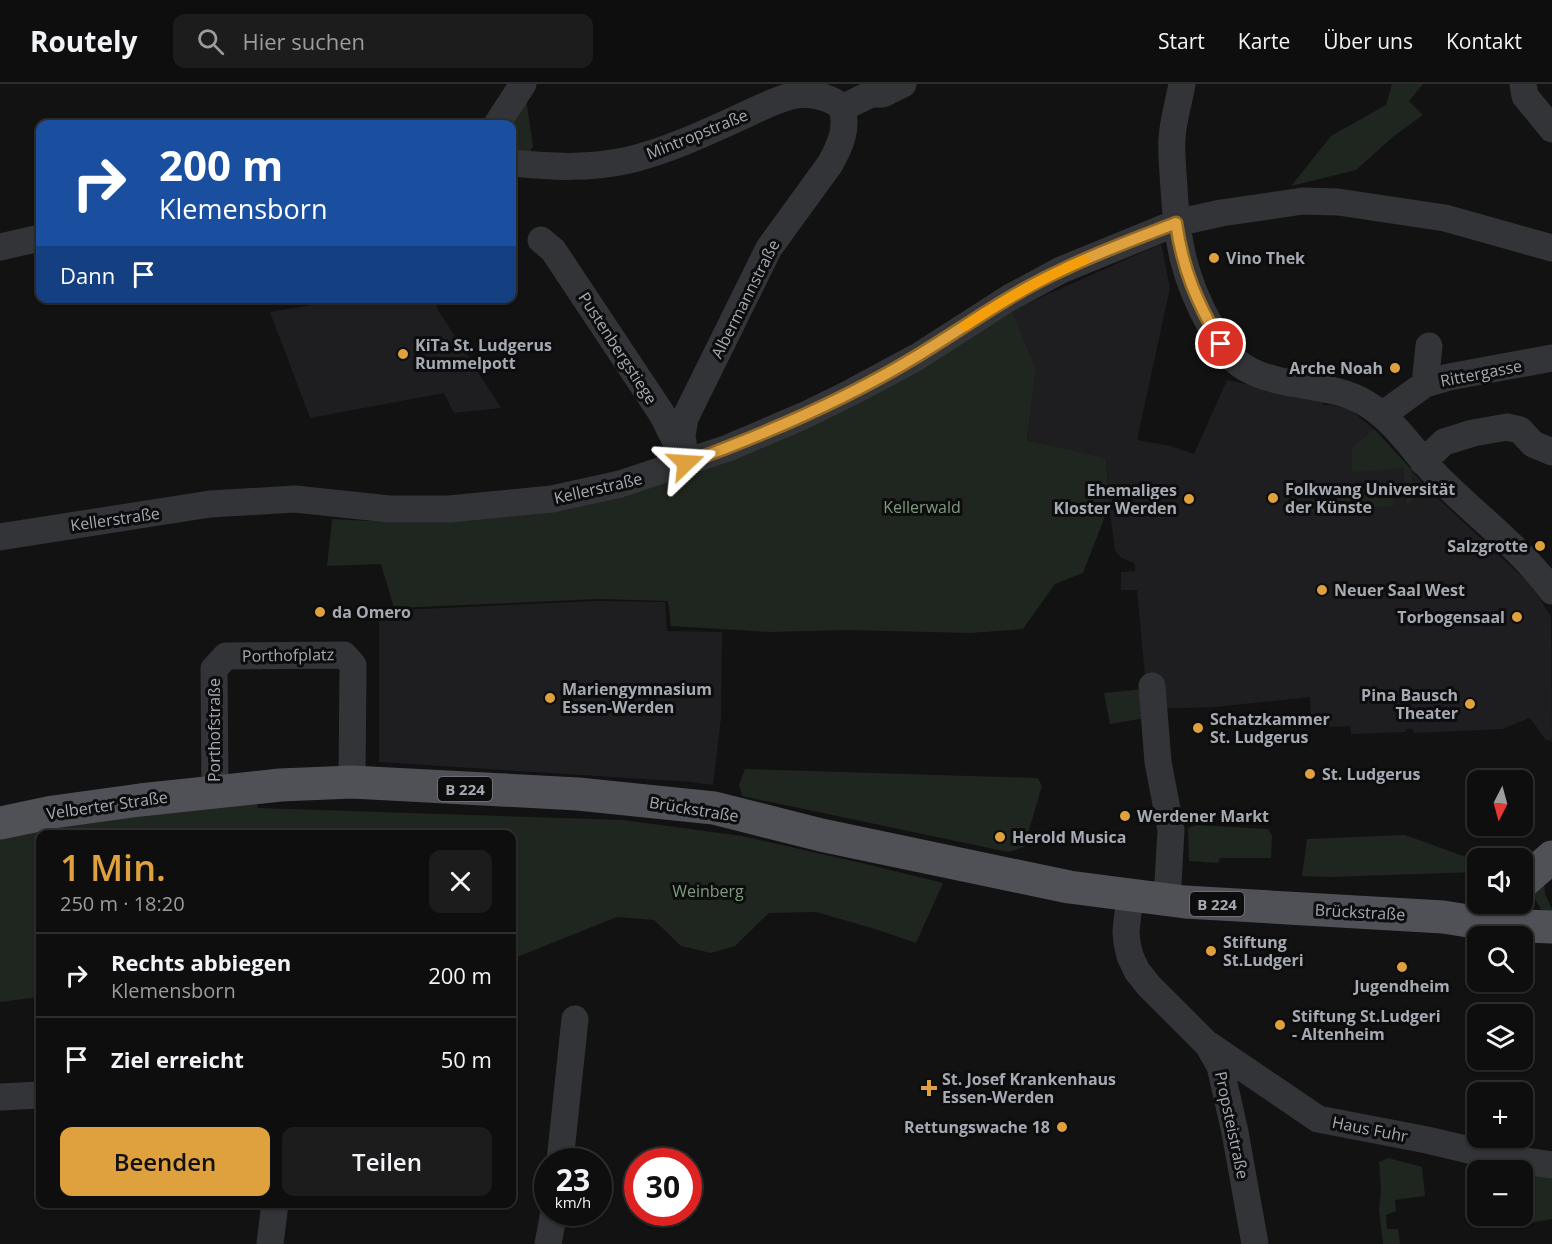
<!DOCTYPE html>
<html lang="de">
<meta charset="utf-8">
<style>
body{margin:0;font-family:"Open Sans",sans-serif;background:#1c1c1c;color:#f1f3f6;height:100vh;display:flex;flex-direction:column;font-size:22px;white-space:nowrap}
*{box-sizing:border-box;margin:0}
p{font-size:20px;color:#9b9c9e}
.icon{flex:none;width:33px;height:33px;fill:none;stroke:currentColor;stroke-width:2;stroke-linecap:round;stroke-linejoin:round}
.map{position:relative;flex:1;overflow:hidden}
.drawer{position:absolute;left:36px;top:746px;width:480px;height:378px;display:flex;flex-direction:column;background:#0e0e0e;border-radius:12px;box-shadow:0 2px 4px #0004,0 0 0 2px #2e2e2e}
.drawer>*{flex:none}
.hud{position:absolute;left:36px;top:36px;width:480px;height:183px;border-radius:12px;box-shadow:0 2px 4px #0004,0 0 0 2px #2e2e2e;background:#1a4fa0;color:#fff;overflow:hidden}
.needle{width:39px;rotate:186deg}
.controls{position:absolute;left:1467px;top:686px;display:grid;gap:12px}
.controls a{display:grid;place-items:center;width:66px;height:66px;border-radius:12px;background:#0e0e0e;box-shadow:0 2px 4px #0004,0 0 0 2px #2e2e2e;font-size:30px}
.speed{position:absolute;left:534px;top:1064px;display:flex;gap:12px;font-size:30px;font-weight:700;text-align:center}
.speed>*{display:grid;place-content:center;width:78px;height:78px;border-radius:50%;background:#0e0e0e;box-shadow:0 2px 4px #0004,0 0 0 2px #2e2e2e;line-height:1}
.speed small{font-size:15px;font-weight:400}
.speed .limit{border:9px solid #d22;background:#fff;color:#111}
.pin{position:absolute;display:grid;place-items:center;width:51px;height:51px;color:#fff;margin:-26px;border:3px solid #fff;border-radius:50%;box-shadow:0 2px 6px #0007}
.me{position:absolute;width:66px;margin:-33px;rotate:70deg;stroke-linejoin:round;filter:drop-shadow(0 0 4px #0008)}
.turn{display:flex;align-items:center;gap:21px;height:126px;padding:0 24px;font-size:27px}
.turn .icon{width:78px;height:78px;stroke-width:2.5}
.turn b{display:block;font-size:42px;line-height:51px}
.then{display:flex;align-items:center;height:57px;padding:0 24px;background:#0003;gap:12px;font-size:22px}
.round{display:grid;place-items:center;flex:none;width:63px;height:63px;border-radius:12px;background:#1c1c1c}
.overview{display:flex;align-items:center;justify-content:space-between;height:102px;padding:0 24px}
h1{font-size:36px;font-weight:600;line-height:45px;color:#dfa13e}
.primary-button{display:flex;gap:12px;margin-top:auto;padding:12px 24px}
.primary-button a{flex:1;height:69px;border-radius:12px;background:#dfa13e;color:#111;font-size:24px;font-weight:600;line-height:69px;text-align:center}
.primary-button a+a{background:#1c1c1c;color:#f1f3f6}
ul{padding:0;list-style:none}
li{display:flex;align-items:center;gap:18px;height:84px;padding:0 24px;border-top:2px solid #2e2e2e}
li div{flex:1}
li b{display:block;font-size:22px}
li em{font-style:normal}
header{display:flex;align-items:center;gap:36px;box-sizing:border-box;height:84px;padding:0 30px;background:#0e0e0e;border-bottom:2px solid #2e2e2e}
header strong{font-size:28px}
nav{display:flex;gap:33px;margin-inline-start:auto;font-size:21px}
.search{width:420px;height:54px;background:#1c1c1c;display:flex;align-items:center;gap:15px;box-sizing:border-box;padding:0 21px;border-radius:12px;color:#9b9c9e;font-size:22px}
.map>svg:first-child{display:block}
.built{fill:#1e1e20}
.green{fill:#1f251f}
.lines{fill:none;stroke-linecap:round;stroke-linejoin:round}
.minor{stroke:#333438;stroke-width:27}
.major{stroke:#505157;stroke-width:33}
.route-casing{stroke:#916928;stroke-width:15}
.route{stroke:#dfa13e;stroke-width:10}
.slow{stroke:#f59e0b;stroke-width:10}
.poi-dot{fill:#dfa13e;stroke:#0d0d0e;stroke-width:2}
.labels{text-anchor:middle;dominant-baseline:central;stroke-width:6;stroke-linejoin:round;paint-order:stroke}
.shield{fill:#0d0d0e;stroke:#777b81;stroke-width:1.5}
.shield-label{font-size:15px;font-weight:bold;fill:#a5aab2}
.street-label{font-size:16px;fill:#a5aab2;stroke:#0d0d0e}
.poi-label{font-size:16px;font-weight:bold;fill:#a5aab2;stroke:#0d0d0e;text-anchor:start}
.park-label{font-size:16px;fill:#7d9c7e;stroke:#0d0d0e}
</style>
<header>
<strong>Routely</strong>
<div class="search"><svg class="icon" aria-label="search" viewBox="0 0 24 24"><circle cx="10" cy="10" r="6"/><path d="M15 15l6 6"/></svg>Hier suchen</div>
<nav><a>Start</a><a>Karte</a><a>Über uns</a><a>Kontakt</a></nav>
</header>
<div class="map">
<svg width="1552" height="1160" viewBox="0 0 1552 1160">
<rect width="100%" height="100%" fill="#121213"/>
<path class="built" d="M1161,160l9,44 -33,152 34,6 23,8 33,-74 96,21v4h9l19,5 25,21 53,59 102,95 20,32 1,124 -6,-1 -16,-22 -28,11 -88,4 -1,-4h-7l-1,3 -54,2 -1,-8 -39,2 -1,-31 -95,10 -67,2 -11,-119h-16v-18l14,-1 -1,-8 -14,-6 -5,-7 -6,-44 -3,-48 -79,-18 9,-71 -24,-59z
M345,215h90l3,11 63,98 -47,5 -10,-20 -134,25 -40,-106z
M598,517l67,1 2,29 55,1 -1,86 -8,67 -23,-3 -311,-20v-151z"/>
<path class="green" d="M1392,0h31l-14,17 14,14 -29,21 -38,34 -65,16 40,-50 55,-31z
M525,8l8,54 -3,6 -18,-2v-26z
M1012,226l24,59 -9,71 79,18 3,48 -26,67 -28,11 -32,45 -53,4 -122,-3 -78,2 -99,-6 -3,-25 -70,-2 -204,9 -13,-44 -54,2 5,-47 56,3 204,-19z
M1374,345l37,40 3,31 -8,5 -2,-37 -52,4v-24z
M1389,399l3,2 2,21 -105,8 -1,-12 34,-2v-10z
M1143,605l3,29 -36,6 -6,-31z
M745,685l293,9 4,8 -18,61 -16,5 -266,-56 -3,-11z
M257,720l1,4 365,12 119,16 128,29 73,18 -27,60 -41,-14 -59,-17 -47,1 -34,33 -24,7 -30,-7 -27,-26 -37,-3 -105,42v-125h-472v163l-40,5v-163c84,-21 171,-28 257,-35z
M1197,741l71,4 4,7 -1,22h-51l-2,5 -29,-2 -1,-33z
M1405,751l72,26v11l-147,5 -28,-1 5,-37z
M1544,796l1,14 7,15v7h-7l-15,-25z
M1388,1074l34,9 3,29 -30,4 1,11 -10,4 1,14h11l2,15h-17l-4,-34 2,-20 -2,-28z
M1523,1088l29,5v42l-44,8 -2,-12h16z"/>
<g class="lines">
<path class="minor" d="M1182,0c-3,18 -9,36 -10,54 -1,16 1,33 2,50 3,54 10,91 37,139 10,17 20,34 38,43 36,19 83,12 118,34 28,17 47,48 69,71 38,39 84,72 116,116
M1523,0l2,12 27,33
M497,40l26,-40
M512,79c40,4 77,6 117,-3 37,-9 72,-25 107,-41 18,-8 36,-18 55,-23 16,-4 40,0 51,12
M541,156l12,10 109,164 20,40
M0,163l40,-9
M1425,300l4,-38
M1382,331l43,-31 24,-7 103,-19
M1423,378l21,-20 29,-9 34,-6 13,3 13,14 19,8
M686,379l-4,-27 3,-18 84,-170 61,-84c10,-18 18,-35 12,-56l29,-14h12l20,-10
M0,453l210,-33 85,-5 94,10h60l103,-10 68,-15 108,-36 75,-32 49,-24 65,-35 92,-59 52,-28 115,-47 45,-10 82,-12 35,1 107,16 107,30
M1152,602l6,76 13,68 -4,70
M215,707l-1,-122 12,-13 118,-1 9,10 -1,117
M1130,812l-4,35 1,12 3,13 7,15 12,15 59,59 12,21 15,66 20,112
M1209,961l109,74 109,21 76,18 49,7
M0,1013l40,-2
M560,1077l15,-142
M270,1160l5,-41
M548,1160l6,-32"/>
<path class="major" d="M0,739l53,-11 87,-12 140,-15 72,-3 226,12 136,14 107,27 248,52 116,15 258,15 51,8 58,2
M1522,799l30,-26"/>
</g>
<g class="lines">
<defs>
<path id="route" d="M686,379c80,-29 159,-63 231,-107 48,-29 94,-63 145,-86 37,-18 76,-32 114,-47 7,48 21,79 45,121"/>
</defs>
<use href="#route" class="route-casing"/>
<use href="#route" class="route"/>
<path class="slow" d="M965,242c38,-25 77,-48 119,-66"/>
</g>
<g class="poi-dot">
<circle cx="1214" cy="174" r="6"/>
<circle cx="403" cy="270" r="6"/>
<circle cx="1395" cy="284" r="6"/>
<circle cx="1273" cy="414" r="6"/>
<circle cx="1189" cy="415" r="6"/>
<circle cx="1540" cy="462" r="6"/>
<circle cx="1322" cy="506" r="6"/>
<circle cx="320" cy="528" r="6"/>
<circle cx="1517" cy="533" r="6"/>
<circle cx="550" cy="614" r="6"/>
<circle cx="1470" cy="620" r="6"/>
<circle cx="1198" cy="644" r="6"/>
<circle cx="1310" cy="690" r="6"/>
<circle cx="1125" cy="732" r="6"/>
<circle cx="1000" cy="753" r="6"/>
<circle cx="1211" cy="867" r="6"/>
<circle cx="1402" cy="883" r="6"/>
<circle cx="1280" cy="941" r="6"/>
<path d="M926 995h6v6h6v6h-6v6h-6v-6h-6v-6h6z"/>
<circle cx="1062" cy="1043" r="6"/>
</g>
<g class="labels">
<g class="shield">
<rect x="438" y="693" width="54" height="24" rx="4.5"/>
<rect x="1190" y="808" width="54" height="24" rx="4.5"/>
</g>
<g class="shield-label">
<text x="465" y="705">B 224</text>
<text x="1217" y="820">B 224</text>
</g>
<g class="street-label">
<text transform="translate(697 50) rotate(-22)">Mintropstraße</text>
<text transform="translate(745 215) rotate(-63)">Albermannstraße</text>
<text transform="translate(618 264) rotate(57)">Pustenbergstiege</text>
<text transform="translate(1481 289) rotate(-11)">Rittergasse</text>
<text transform="translate(598 404) rotate(-13)">Kellerstraße</text>
<text transform="translate(115 435) rotate(-8)">Kellerstraße</text>
<text transform="translate(288 571) rotate(-1)">Porthofplatz</text>
<text transform="translate(214 646) rotate(-90)">Porthofstraße</text>
<text transform="translate(107 721) rotate(-8)">Velberter Straße</text>
<text transform="translate(694 725) rotate(9)">Brückstraße</text>
<text transform="translate(1360 828) rotate(3)">Brückstraße</text>
<text transform="translate(1232 1041) rotate(78)">Propsteistraße</text>
<text transform="translate(1370 1045) rotate(11)">Haus Fuhr</text>
</g>
<g class="poi-label">
<text x="1226" y="174">Vino Thek</text>
<text x="415" y="261">KiTa St. Ludgerus<tspan x="415" dy="18">Rummelpott</tspan></text>
<text x="1383" y="284" text-anchor="end">Arche Noah</text>
<text x="1285" y="405">Folkwang Universität<tspan x="1285" dy="18">der Künste</tspan></text>
<text x="1177" y="406" text-anchor="end">Ehemaliges<tspan x="1177" dy="18">Kloster Werden</tspan></text>
<text x="1528" y="462" text-anchor="end">Salzgrotte</text>
<text x="1334" y="506">Neuer Saal West</text>
<text x="332" y="528">da Omero</text>
<text x="1505" y="533" text-anchor="end">Torbogensaal</text>
<text x="562" y="605">Mariengymnasium<tspan x="562" dy="18">Essen-Werden</tspan></text>
<text x="1458" y="611" text-anchor="end">Pina Bausch<tspan x="1458" dy="18">Theater</tspan></text>
<text x="1210" y="635">Schatzkammer<tspan x="1210" dy="18">St. Ludgerus</tspan></text>
<text x="1322" y="690">St. Ludgerus</text>
<text x="1137" y="732">Werdener Markt</text>
<text x="1012" y="753">Herold Musica</text>
<text x="1223" y="858">Stiftung<tspan x="1223" dy="18">St.Ludgeri</tspan></text>
<text x="1402" y="902" text-anchor="middle">Jugendheim</text>
<text x="1292" y="932">Stiftung St.Ludgeri<tspan x="1292" dy="18">- Altenheim</tspan></text>
<text x="942" y="995">St. Josef Krankenhaus<tspan x="942" dy="18">Essen-Werden</tspan></text>
<text x="1050" y="1043" text-anchor="end">Rettungswache 18</text>
</g>
<g class="park-label">
<text x="922" y="423">Kellerwald</text>
<text x="708" y="807">Weinberg</text>
</g>
</g>
</svg>
<div class="controls">
<a><svg class="needle" viewBox="-14 -14 28 28"><path d="M0-13l5 13h-10z" fill="#e53935"/><path d="M0 13l5-13h-10z" fill="#9b9c9e"/></svg></a>
<a><svg class="icon" aria-label="sound" viewBox="0 0 24 24"><path d="M4 9h4l5-4v14l-5-4H4zM17 9q2 3 0 6"/></svg></a>
<a><svg class="icon" aria-label="search" viewBox="0 0 24 24"><circle cx="10" cy="10" r="6"/><path d="M15 15l6 6"/></svg></a>
<a><svg class="icon" aria-label="layers" viewBox="0 0 24 24"><path d="M12 4l9 5-9 5-9-5zM3 14l9 5 9-5"/></svg></a>
<a>+</a>
<a>−</a>
</div>
<div class="speed"><div>23<small>km/h</small></div><div class="limit">30</div></div>
<div class="pin" style="left:1221px;top:260px;background:#d93025"><svg class="icon" aria-label="arrive" viewBox="0 0 24 24"><path d="M6 21V4h12l-3 4 3 4H6"/></svg></div>
<svg class="me" style="left:686px;top:379px" viewBox="-20 -20 40 40"><path d="M0-17L14 15 0 8-14 15z" fill="#dfa13e" stroke="#fff" stroke-width="4"/></svg>
<div class="hud">
<div class="turn"><svg class="icon" aria-label="right" viewBox="0 0 24 24"><path d="M7 20v-9h11M14 6l5 5-5 5"/></svg><div><b>200 m</b>Klemensborn</div></div>
<div class="then">Dann<svg class="icon" aria-label="arrive" viewBox="0 0 24 24"><path d="M6 21V4h12l-3 4 3 4H6"/></svg></div>
</div>
<section class="drawer">
<div class="overview"><div><h1>1 Min.</h1><p>250 m · 18:20</p></div><a class="round"><svg class="icon" aria-label="close" viewBox="0 0 24 24"><path d="M6 6l12 12M18 6L6 18"/></svg></a></div>
<ul>
<li><svg class="icon" aria-label="right" viewBox="0 0 24 24"><path d="M7 20v-9h11M14 6l5 5-5 5"/></svg><div><b>Rechts abbiegen</b><p>Klemensborn</p></div><em>200 m</em></li>
<li><svg class="icon" aria-label="arrive" viewBox="0 0 24 24"><path d="M6 21V4h12l-3 4 3 4H6"/></svg><div><b>Ziel erreicht</b></div><em>50 m</em></li>
</ul>
<div class="primary-button"><a>Beenden</a><a>Teilen</a></div>
</section>
</div>
